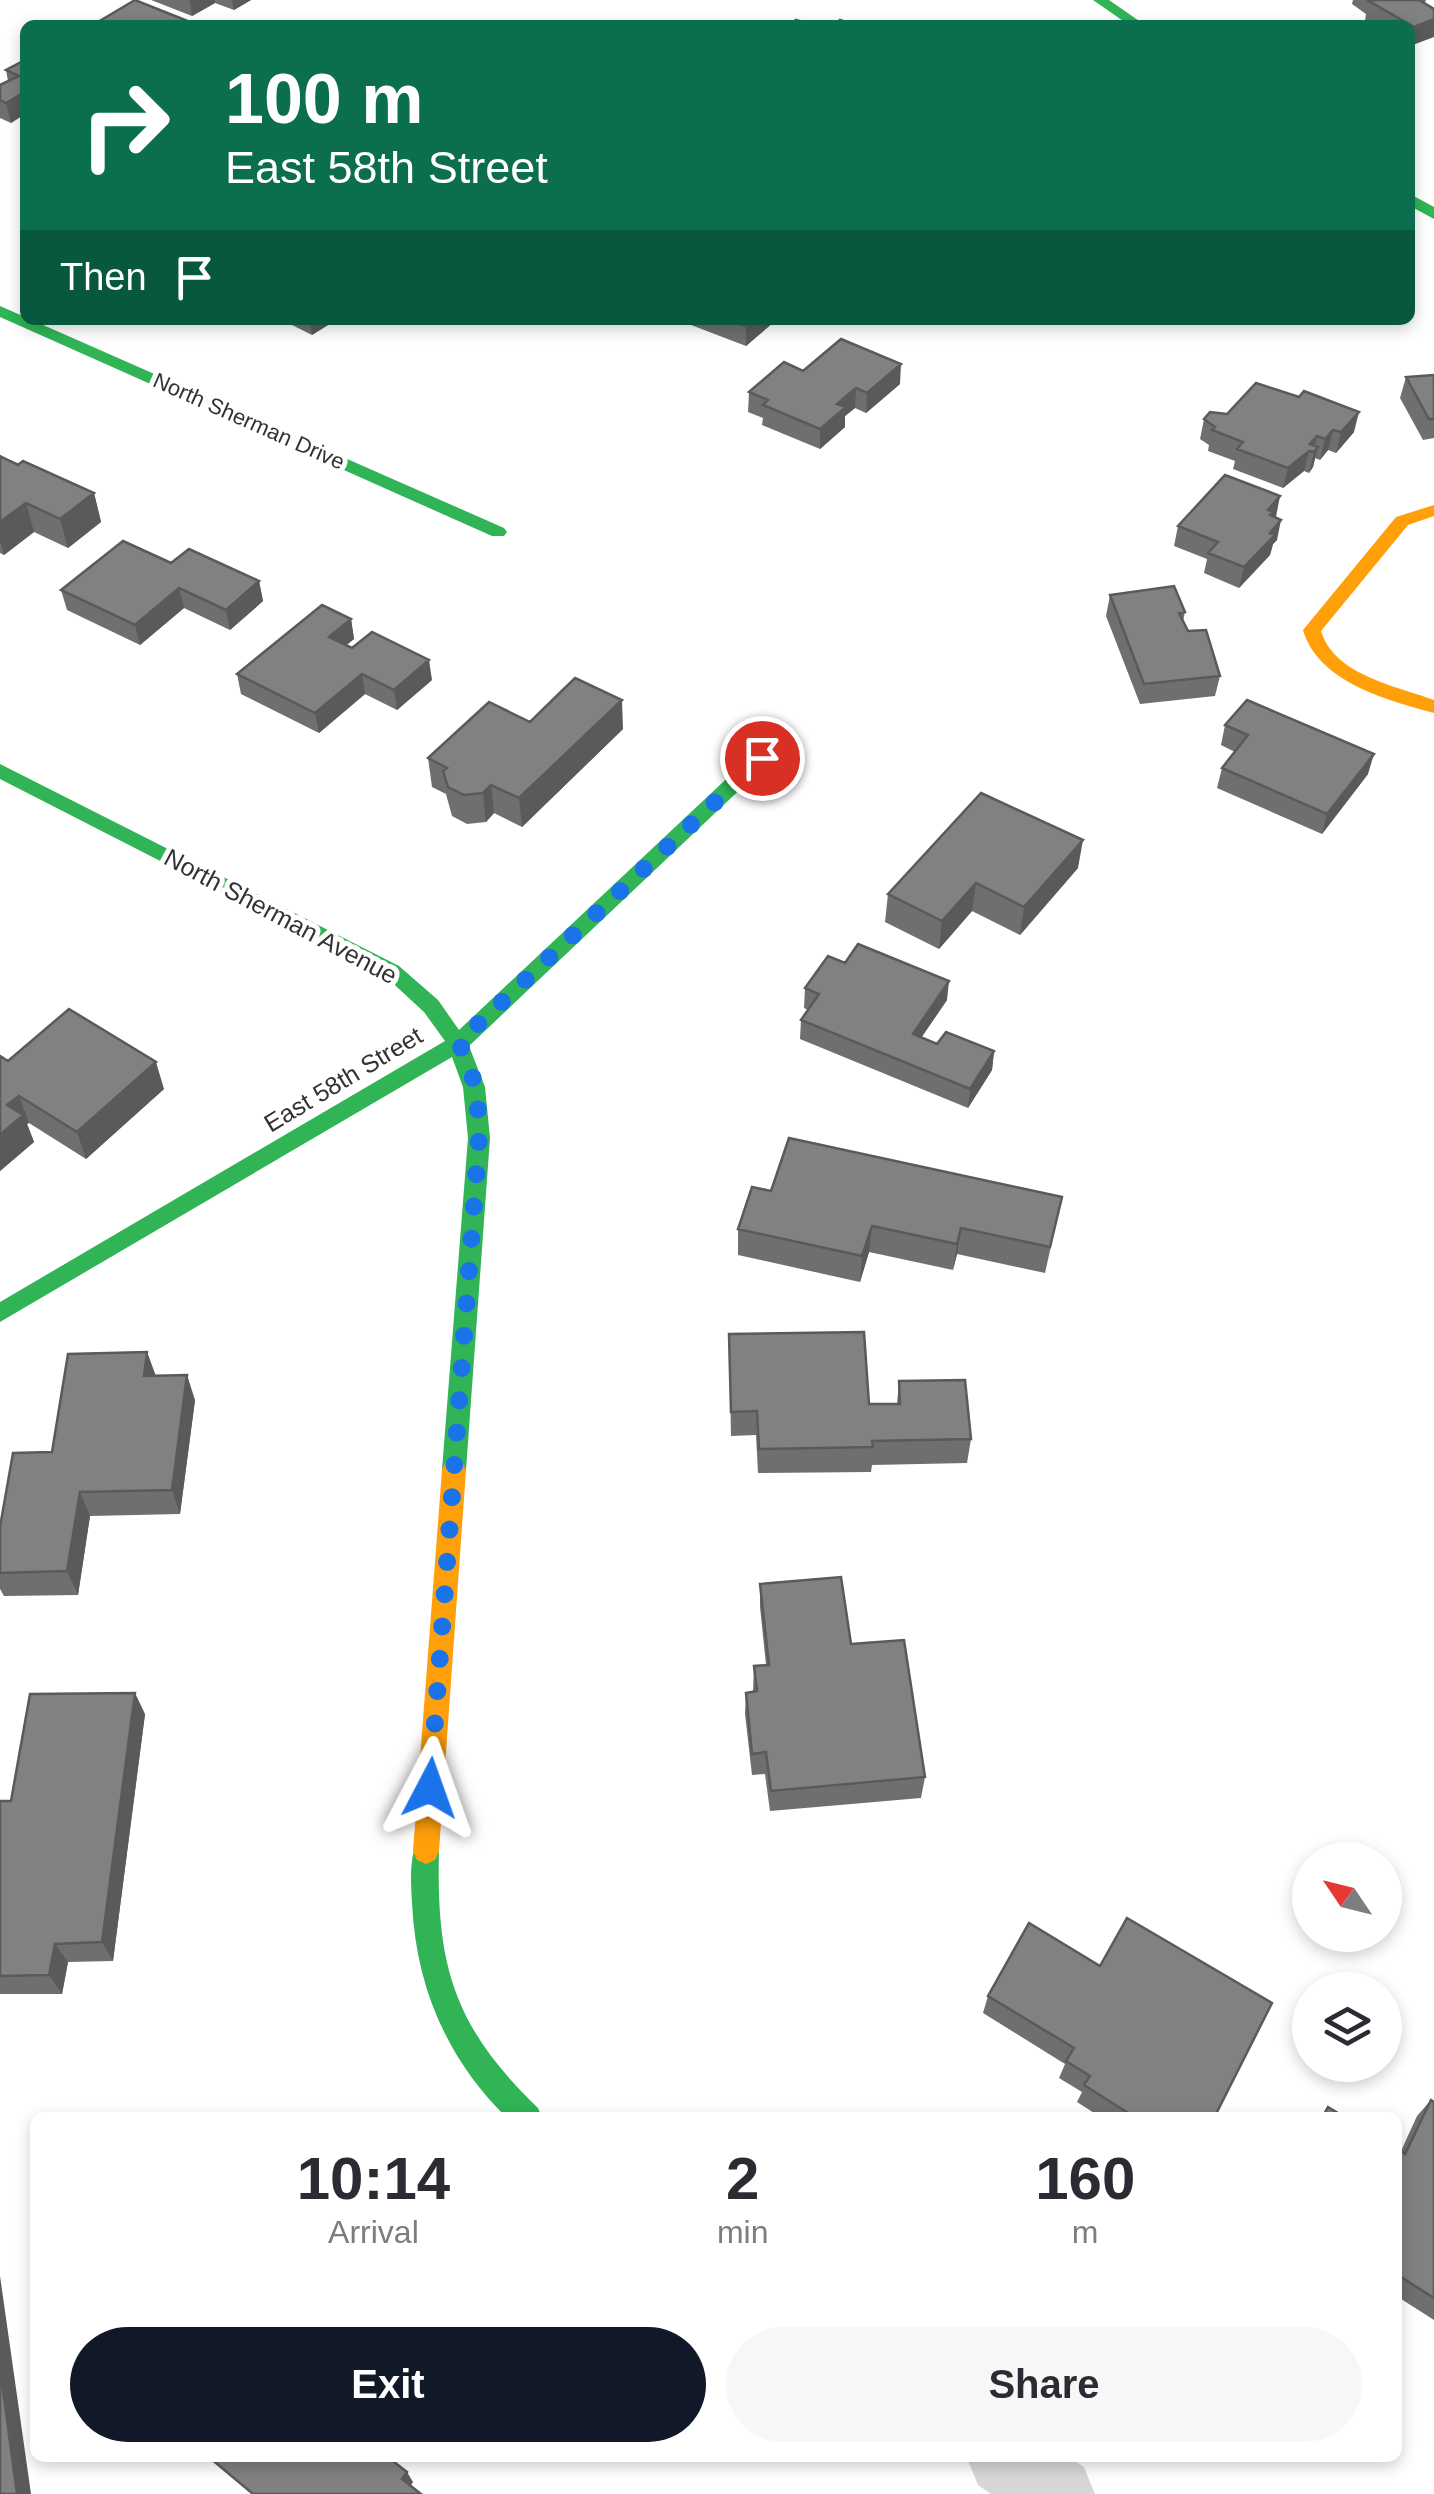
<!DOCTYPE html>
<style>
body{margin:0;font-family:Arial,sans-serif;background:#f7f7f7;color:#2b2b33;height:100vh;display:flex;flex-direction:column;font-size:38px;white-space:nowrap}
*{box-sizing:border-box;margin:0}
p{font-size:32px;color:#7c7c81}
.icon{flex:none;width:55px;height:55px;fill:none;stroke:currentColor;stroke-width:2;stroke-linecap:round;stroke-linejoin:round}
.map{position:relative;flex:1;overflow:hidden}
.sheet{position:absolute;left:30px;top:2112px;width:1372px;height:350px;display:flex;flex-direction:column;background:#fff;border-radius:15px;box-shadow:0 5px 15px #0003}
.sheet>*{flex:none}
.top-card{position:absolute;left:20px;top:20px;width:1395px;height:305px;border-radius:15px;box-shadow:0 5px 15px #0003;background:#0b6e4f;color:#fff;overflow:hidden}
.needle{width:65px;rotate:305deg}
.fabs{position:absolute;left:1292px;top:1842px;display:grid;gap:20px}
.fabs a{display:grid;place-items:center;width:110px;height:110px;border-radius:50%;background:#fff;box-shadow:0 5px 15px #0003;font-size:50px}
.pin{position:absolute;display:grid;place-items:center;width:85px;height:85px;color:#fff;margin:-42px;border:5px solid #fff;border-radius:50%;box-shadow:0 2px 10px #0007}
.me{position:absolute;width:110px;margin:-55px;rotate:4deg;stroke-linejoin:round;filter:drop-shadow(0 0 8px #0008)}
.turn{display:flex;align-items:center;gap:35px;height:210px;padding:0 40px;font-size:45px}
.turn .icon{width:130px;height:130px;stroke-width:2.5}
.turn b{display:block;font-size:70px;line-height:85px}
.then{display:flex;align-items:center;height:95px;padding:0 40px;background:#0003;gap:20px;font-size:38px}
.eta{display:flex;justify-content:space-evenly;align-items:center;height:170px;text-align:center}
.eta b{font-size:60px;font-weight:700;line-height:70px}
.primary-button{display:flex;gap:20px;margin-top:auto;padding:20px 40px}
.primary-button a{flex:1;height:115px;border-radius:60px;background:#111827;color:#fff;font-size:40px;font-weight:700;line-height:115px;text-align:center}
.primary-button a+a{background:#f7f7f7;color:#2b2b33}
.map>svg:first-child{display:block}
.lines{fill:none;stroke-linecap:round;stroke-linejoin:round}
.street{fill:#d7d7d7;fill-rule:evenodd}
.fast{fill:#30b455;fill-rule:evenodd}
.slow{fill:#ff9f0a;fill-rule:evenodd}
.wall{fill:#6f6f6f}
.shaded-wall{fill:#5a5a5a}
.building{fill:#818181;stroke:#5a5a5a;stroke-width:2.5}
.route{stroke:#1a73e8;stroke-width:18;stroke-dasharray:0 32.4}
.labels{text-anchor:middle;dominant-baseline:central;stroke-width:10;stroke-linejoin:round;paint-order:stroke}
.far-street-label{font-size:22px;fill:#333;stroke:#fff}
.street-label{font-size:25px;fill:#333;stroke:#fff}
</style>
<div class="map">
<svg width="1434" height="2494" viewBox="0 0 1434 2494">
<rect width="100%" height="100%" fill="#fff"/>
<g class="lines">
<path class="street" d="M967,2458h103l14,9 11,27h-104l-13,-9z"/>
<path class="fast" d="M1093,0h16l36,25h-16z
M1410,194l24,13v12l-24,-13z
M0,306l504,222 3,4 -3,4h-12l-492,-219z
M762,750l10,7 -3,5 -300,284 16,41 5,51 -24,332 -3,7 -9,3 -9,-3 -3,-7 26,-332 -5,-51 -11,-30 -452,265v-20l445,-261 -21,-29 -39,-36 -385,-197v-15l399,202 39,34 21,30 296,-278z
M426,1838l9,4 4,9c-3,115 15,176 99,257l4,10h-35c-60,-59 -91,-131 -95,-215 -1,-19 -3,-43 5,-61z"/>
<path class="slow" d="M1434,505v11l-26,9 -87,106c13,44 75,55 113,69v13c-47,-13 -116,-31 -131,-83l93,-113z
M454,1460l9,3 3,7 -27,381 -4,9 -9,4 -9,-4 -4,-9 29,-381 3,-7z"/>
</g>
<path class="wall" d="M151,0h100l-17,10 -19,-7 -23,13z
M1353,0h73l-16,46v-21h-38l-7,-4 1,-7 -14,-10z
M25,60v54l-14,9 -11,-5v-33l8,-4 -2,-11z
M282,320h54l-24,15z
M678,320h98l-30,26z
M803,371l97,13 -34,29 -11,-5 -10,8v11l-25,22 -58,-24 1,-7 -15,-6 1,-20z
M1434,375v63l-11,2 -23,-42 6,-21z
M1227,414l127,18 -18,21 -8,-3 -8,10 -5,-2 -2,9 -4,6 -5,-2 -21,17 -50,-19 2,-8 -27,-10 1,-6 -9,-6 4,-20z
M0,456l94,37 7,29 -33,26 -34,-16 -30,23 -4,-2z
M1275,517l2,23 -4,4 -3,11 -31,33 -35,-15 3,-14 -33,-13 4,-20z
M259,581l4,20 -33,29 -46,-22 -44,37 -73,-35 -6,-20z
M1110,595l75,17 -2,9 5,10 32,45 -5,20 -75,8 -34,-88z
M351,619l3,20 -8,6 86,35 -35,30 -32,-16 -46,39 -78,-39 -4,-20z
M530,722l93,7 -101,98 -28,-14 -8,9 -19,2 -15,-8 -6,-22 -14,-7 -4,-29z
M1225,725l143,49 -46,60 -105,-46 5,-20 13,-16 -14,-7z
M1078,868l-58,67 -48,-24 -33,38 -54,-27 3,-28z
M805,988l142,12 -26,37 16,7 57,7 -2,19 -24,38 -168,-69 1,-19 7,-10 -4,-2z
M8,1061l156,28 -78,70 -57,-36 -2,1 7,18 -34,29z
M771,1191l291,6 -17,76 -88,-19 -4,16 -84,-18 -9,30 -122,-27v-26z
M729,1334l140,70h28l2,-23 72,58 -4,24 -95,2 -1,7 -113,1 -2,-38 -25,1z
M147,1352l9,24 39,24 -15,114 -90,2 -12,79 -74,1 -4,-7v-62l52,-75z
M760,1584l91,60 74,133 -4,21 -151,13 -5,-37 -13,1 -7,-61 1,-21 7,-2 1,-25 12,-1 -6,-58z
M145,1714l-32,247 -45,1 -6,32h-62v-193h11z
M988,1996l226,122h-112l-25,-16 5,-10 -23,-14 6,-14 -82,-51z
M1431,2100l3,2v218l-36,-23v-148l3,2 16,-35z"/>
<path class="shaded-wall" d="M190,0h25v3l-23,13z
M232,0h19l-17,10z
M1434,19v18l-24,9 4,-19z
M25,92v22l-14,9 -5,-20z
M310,320h26l-24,15z
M753,320h23l-30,26v-20z
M901,364l-1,20 -34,29 1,-20z
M856,388l-1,20 -10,8v11l-25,22v-20l17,-25z
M1359,412l-5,20 -18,21 5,-21z
M1333,430l-5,20 -8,10 5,-21z
M1317,436l-4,16 -4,-1 -5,20 -21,17 5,-20z
M1318,447l-5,20 -4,6 5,-21z
M94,493l7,29 -33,26 -8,-29z
M1280,496l-4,21 -4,4 -4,-11z
M26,503l8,29 -30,23 -4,-14v-19z
M1281,520l-4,20 -4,4 -3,11 -31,33 5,-21z
M259,581l4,20 -33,29 -4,-20z
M179,588l5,20 -44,37 -5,-20z
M351,619l3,20 -22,18 -3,-20z
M429,660l3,20 -35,30 -3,-20z
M362,674l3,20 -46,39 -4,-20z
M622,700l1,29 -101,98 -3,-29z
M1374,754l-6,20 -46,60 5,-20z
M491,785l3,28 -8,9 -3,-29z
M1083,840l-5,28 -58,67 4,-28z
M976,883l-4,28 -33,38 3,-28z
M949,981l-2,19 -36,53 2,-19z
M994,1051l-2,19 -24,38 2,-19z
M156,1062l8,27 -78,70 -9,-27z
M19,1096l10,27 -2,1 7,18 -34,29v-36l7,-30z
M872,1226l-3,26 -9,30 2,-26z
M961,1228l-4,26 -4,16 4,-26z
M147,1352l9,26 -12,-2z
M187,1375l8,25 -15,114 -8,-24z
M80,1492l10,24 -12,79 -11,-24z
M135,1693l10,21 -32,247 -11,-19z
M55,1944l13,18 -6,32 -13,-19z
M0,2276l31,218h-14l-17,-126z
M407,2472l6,10 -4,7 -7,-10z"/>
<path class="building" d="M135,0l50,20 -4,2 10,3h-98z
M1372,0h47l15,9v10l-20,8 -45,-26z
M796,20l17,5h-23z
M840,20l14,5h-20z
M25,60v32l-19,11 -6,-3v-15l19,-9 -13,-6z
M731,320h22l-7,6z
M841,339l60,25 -34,29 -11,-5 -19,16 9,3 -26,22 -57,-24 5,-5 -19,-8 35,-30 19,9z
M1434,375v44h-5l-23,-42z
M1256,383l43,14 5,-6 55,21 -18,20 -8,-2 -8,9 -8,-3 -7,8 8,3 -4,5 -5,-1 -21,17 -51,-19 6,-7 -31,-12 3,-3 -11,-8 6,-7 17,2z
M0,456l18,9 5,-4 71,32 -34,26 -34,-16 -26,19z
M1225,475l55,21 -12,14 6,2 -4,3 11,5 -11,13 5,2 -31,32 -36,-14 10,-11 -40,-16z
M123,541l48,22 18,-14 70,32 -33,29 -47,-22 -44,37 -74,-35z
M1174,586l11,26 -6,1 9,18 18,-1 14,46 -76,8 -34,-89z
M322,605l29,14 -22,18 23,11 20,-16 57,28 -35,30 -32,-16 -47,39 -78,-39z
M575,678l47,22 -103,98 -28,-13 -8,8 -19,2 -16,-8 -5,-16 4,-3 -19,-10 61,-56 41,20z
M1247,700l127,54 -47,60 -105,-46 26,-33 -23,-10z
M981,793l102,47 -59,67 -48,-24 -34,38 -54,-27z
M858,944l91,37 -36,53 24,10 9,-12 48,19 -24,38 -169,-69 18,-26 -14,-6 23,-32 17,7z
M69,1009l87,53 -79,70 -58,-36 -12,9 16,10 -23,20v-79l8,5z
M789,1138l273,59 -12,50 -89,-19 -4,16 -85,-18 -10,30 -124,-27 14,-42 19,4z
M864,1332l5,72h31l-1,-23 66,-1 6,59 -99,2 1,6 -114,2 -2,-38 -26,1 -2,-78z
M147,1352l-3,24 43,-1 -15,115 -92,2 -13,79 -67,2v-46l13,-74 39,-1 16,-98z
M841,1577l10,67 53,-4 21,137 -154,14 -5,-39 -14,2 -6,-61 11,-2 -3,-25 15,-1 -9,-81z
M135,1693l-33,249 -47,2 -6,31 -49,1v-175h11l19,-107z
M1127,1918l145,85 -58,115h-78l-52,-33 6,-9 -24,-15 8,-13 -86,-52 41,-73 71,43z
M1431,2100l3,2v196l-36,-23v-126l7,5z
M1328,2107l18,11h-24z
M0,2368l17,126h-17z
M210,2458h179l18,14 -5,7 19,15h-168z"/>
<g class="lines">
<path class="route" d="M430,1788l49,-650 -2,-49 -18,-47 303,-284"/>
</g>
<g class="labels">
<g class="far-street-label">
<text transform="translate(249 421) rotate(24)">North Sherman Drive</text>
</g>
<g class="street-label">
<text transform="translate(281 916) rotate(28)">North Sherman Avenue</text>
<text transform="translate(343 1079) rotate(-31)">East 58th Street</text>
</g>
</g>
</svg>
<div class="fabs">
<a><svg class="needle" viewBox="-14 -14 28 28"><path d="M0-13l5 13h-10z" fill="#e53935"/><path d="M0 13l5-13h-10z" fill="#7c7c81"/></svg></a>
<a><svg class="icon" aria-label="layers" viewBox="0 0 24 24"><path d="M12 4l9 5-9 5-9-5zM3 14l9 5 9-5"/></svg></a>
</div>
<div class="pin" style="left:762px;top:758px;background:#d93025"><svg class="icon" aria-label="arrive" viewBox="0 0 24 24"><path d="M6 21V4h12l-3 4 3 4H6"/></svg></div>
<svg class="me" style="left:430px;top:1788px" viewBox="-20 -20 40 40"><path d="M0-17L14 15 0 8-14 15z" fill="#1a73e8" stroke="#fff" stroke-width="4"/></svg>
<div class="top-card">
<div class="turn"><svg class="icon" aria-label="right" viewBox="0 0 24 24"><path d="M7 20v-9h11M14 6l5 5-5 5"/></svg><div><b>100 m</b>East 58th Street</div></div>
<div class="then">Then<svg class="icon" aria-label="arrive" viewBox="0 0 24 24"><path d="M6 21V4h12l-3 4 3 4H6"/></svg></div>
</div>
<section class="sheet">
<div class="eta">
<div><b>10:14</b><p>Arrival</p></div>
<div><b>2</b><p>min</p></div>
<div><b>160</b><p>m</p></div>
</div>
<div class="primary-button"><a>Exit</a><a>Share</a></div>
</section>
</div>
